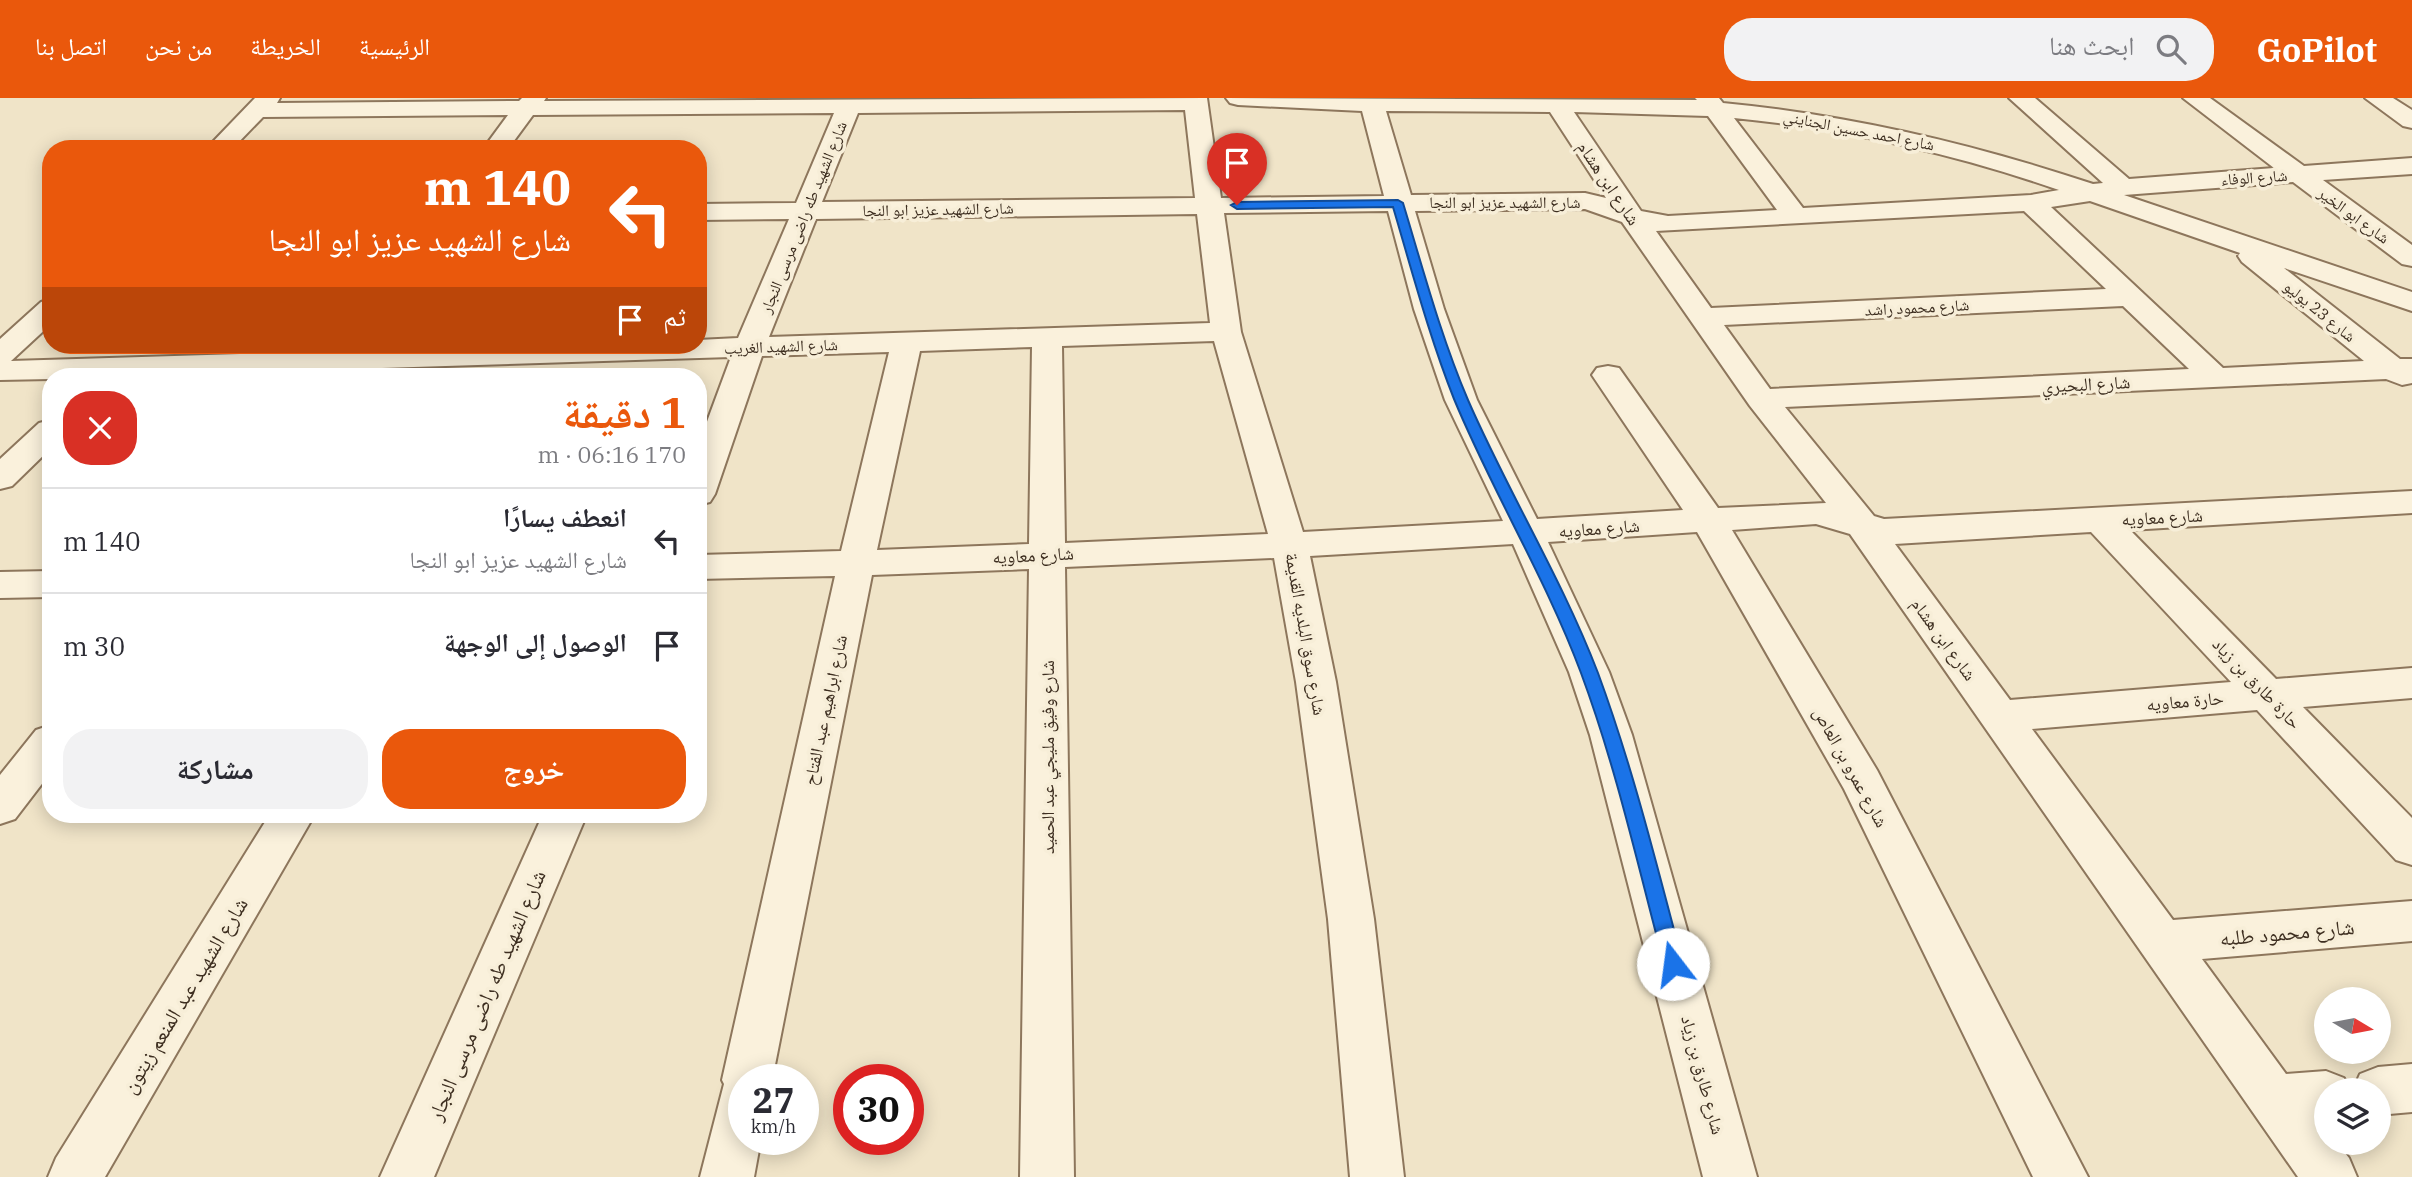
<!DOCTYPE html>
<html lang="ar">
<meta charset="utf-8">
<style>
body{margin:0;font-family:"IBM Plex Serif","Noto Naskh Arabic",serif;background:#f2f2f3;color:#2b2b33;direction:rtl;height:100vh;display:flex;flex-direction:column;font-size:26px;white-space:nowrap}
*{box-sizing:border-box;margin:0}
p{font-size:23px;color:#7c7c81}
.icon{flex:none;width:38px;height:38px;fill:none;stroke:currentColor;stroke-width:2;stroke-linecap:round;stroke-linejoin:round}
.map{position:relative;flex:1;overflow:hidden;direction:ltr}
.sheet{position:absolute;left:42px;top:270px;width:665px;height:455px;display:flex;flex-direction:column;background:#fff;border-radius:28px;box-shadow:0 4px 18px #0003;direction:rtl}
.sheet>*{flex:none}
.banner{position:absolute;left:42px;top:42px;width:665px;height:214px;border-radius:28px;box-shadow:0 4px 18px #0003;direction:rtl;background:#ea580c;color:#fff;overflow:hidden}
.needle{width:46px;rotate:100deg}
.controls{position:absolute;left:2314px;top:889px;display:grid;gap:14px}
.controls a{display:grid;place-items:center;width:77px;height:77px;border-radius:50%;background:#fff;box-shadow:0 4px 18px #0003;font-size:35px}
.speed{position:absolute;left:728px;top:966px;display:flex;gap:14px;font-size:35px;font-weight:700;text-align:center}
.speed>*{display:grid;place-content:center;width:91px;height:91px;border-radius:50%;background:#fff;box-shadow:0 4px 18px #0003;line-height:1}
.speed small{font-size:18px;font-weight:400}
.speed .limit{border:10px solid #d22;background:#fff;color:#111}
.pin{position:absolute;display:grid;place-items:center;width:60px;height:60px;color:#fff;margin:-72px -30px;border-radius:50% 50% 50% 0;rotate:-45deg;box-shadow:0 0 7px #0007}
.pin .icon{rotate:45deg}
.me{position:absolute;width:77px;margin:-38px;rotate:345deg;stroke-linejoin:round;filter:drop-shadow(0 0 5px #0008)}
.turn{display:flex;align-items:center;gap:24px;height:147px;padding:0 21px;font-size:32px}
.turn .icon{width:91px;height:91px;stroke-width:2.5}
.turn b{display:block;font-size:49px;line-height:60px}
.then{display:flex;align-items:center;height:66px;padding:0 21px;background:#0003;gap:14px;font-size:26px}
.round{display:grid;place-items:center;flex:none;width:74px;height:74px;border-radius:28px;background:#f2f2f3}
.overview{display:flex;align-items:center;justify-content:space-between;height:119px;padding:0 21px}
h1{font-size:42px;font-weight:700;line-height:52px;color:#ea580c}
.action{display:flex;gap:14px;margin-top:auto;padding:14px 21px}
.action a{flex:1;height:80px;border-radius:28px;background:#ea580c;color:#fff;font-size:28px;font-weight:700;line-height:80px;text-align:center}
.action a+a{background:#f2f2f3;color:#2b2b33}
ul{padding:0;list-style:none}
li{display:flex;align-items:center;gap:21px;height:105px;padding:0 21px;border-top:2px solid #e1e1e2}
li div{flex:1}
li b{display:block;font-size:26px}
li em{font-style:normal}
header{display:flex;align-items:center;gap:42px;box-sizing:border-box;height:98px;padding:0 35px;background:#ea580c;color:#fff}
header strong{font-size:33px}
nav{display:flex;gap:38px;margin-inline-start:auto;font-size:24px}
.search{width:490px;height:63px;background:#f2f2f3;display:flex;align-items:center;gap:18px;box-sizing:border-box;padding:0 24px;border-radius:28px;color:#7c7c81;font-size:26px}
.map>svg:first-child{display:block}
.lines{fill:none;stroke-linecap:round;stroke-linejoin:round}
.minor-casing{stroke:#8d765c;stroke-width:4}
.minor{fill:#faf1dc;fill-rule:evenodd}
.route{fill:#1a73e8;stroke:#114b97;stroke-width:2}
.labels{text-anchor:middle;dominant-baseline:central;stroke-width:7;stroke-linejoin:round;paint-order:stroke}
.far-street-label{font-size:16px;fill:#3d2e20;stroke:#f7eed8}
.street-label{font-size:18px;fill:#3d2e20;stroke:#f7eed8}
.near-street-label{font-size:21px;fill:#3d2e20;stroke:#f7eed8}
</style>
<header>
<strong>GoPilot</strong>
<div class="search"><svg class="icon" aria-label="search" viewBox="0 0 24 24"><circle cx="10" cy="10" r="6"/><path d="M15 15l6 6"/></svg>ابحث هنا</div>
<nav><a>الرئيسية</a><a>الخريطة</a><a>من نحن</a><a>اتصل بنا</a></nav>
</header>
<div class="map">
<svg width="2412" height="1079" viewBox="0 0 2412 1079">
<rect width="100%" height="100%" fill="#f0e4c8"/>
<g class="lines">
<defs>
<path id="minor" d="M255,0h25l-3,5 242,-2 3,-3h24l-2,3 663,-3 14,100 163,-2 -22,-85 -124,-6 -8,-2 -4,-5 471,2 -2,-2h24l4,5c126,12 250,41 370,81l10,-1 -94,-85h26l94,81 145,-11 -91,-70h27l94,68 108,-8v16l-89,6 89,65v21l-10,-2 -109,-82 -169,13 288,97v19l-128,-43 116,91h12v24l-10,2 -16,-6 -601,28 89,109 10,3 528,-28v22l-282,17 146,149 136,-11v30l-109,9 109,111v47l-16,-5 -139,-150 -225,19 141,191 239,-19v40l-210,18 84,115 40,-3 18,7 5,12h-23v29l-5,1 5,7v16h11l12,15 8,19h-59l-448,-643 -34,-10 -84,6 145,240 211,407h-55l-189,-388 -147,-257 -149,10 61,130 23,63 125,442h-54l-113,-442 -21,-63 -56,-128 -203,12 26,126 38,237 30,258h-54l-22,-258 -32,-237 -22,-124 -209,9 9,610h-54l9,-608 -157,6 -100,505h-28v59h17l-7,38h-54l24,-93 -2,-4 113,-504 -137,3v-24l143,-4 48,-199 -127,4 -47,138 -5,8 -12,3v-59l33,-89 -603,19h-77v3l-51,1v-41l41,-37 10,-3v25l-40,37 525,-16h162v-5l40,-2 51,-119 -91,1v-16l98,-1 38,-90 -301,2 -25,34h-25l25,-34 -245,2 -31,32h-26zM1185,12l10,88 -373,4 36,-89zM1386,13l164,1 56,86 -21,-5 -174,2zM1574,14l134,4 69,94 -109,6 -27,-5zM1734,20c111,11 221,36 325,72l-28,5 -228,13zM2090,103l150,52 -2,3 4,6 122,99 -141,7 -172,-161zM1585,111l37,13 128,184 76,97 -108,5 -99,-140 -11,-2 -11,2 -5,7 91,135 -146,9 -60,-119 -33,-91 -29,-98zM1388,113l26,98 31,91 58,121 -200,11 -62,-200 -17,-119zM2024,113l82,78 -395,19 -55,-77zM1197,116l13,109 -441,14 47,-118zM2123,208l66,63 -419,20 -46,-64zM1214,243l54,193 -203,9 -3,-197zM1032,249l-3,197 -152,6 43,-199zM2091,434l140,150 -221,18 -115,-156z
M2365,0h28l19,12v18l-9,-2z
M51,322v28l-39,38 -12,3v-30l39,-36z
M51,473v26l-51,1v-26z
M51,627v47l-36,47 -15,5v-49l36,-45z
M270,716h45l-210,363h-57l8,-19z
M543,716h44l-153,363h-54z
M2412,966v48l-34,3v-25h-25l7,-16 18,-7z"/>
</defs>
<use href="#minor" class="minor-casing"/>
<use href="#minor" class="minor"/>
</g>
<path class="route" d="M1398,102l5,3c20,66 38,134 65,197 40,92 94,179 130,273 35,95 59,193 85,291l-3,6 -7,2 -7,-2 -2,-6c-26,-98 -48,-197 -83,-291 -35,-94 -89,-182 -127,-274 -25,-63 -42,-128 -61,-192l-156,2 -6,-4 6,-3z"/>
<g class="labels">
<g class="far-street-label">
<text transform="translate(1859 32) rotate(11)">شارع احمد حسين الجنايني</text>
<text transform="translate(2254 79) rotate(-4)">شارع الوفاء</text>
<text x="1505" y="104">شارع الشهيد عزيز ابو النجا</text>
<text transform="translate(938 111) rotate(-1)">شارع الشهيد عزيز ابو النجا</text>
<text transform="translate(2354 117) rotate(36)">شارع ابو الخير</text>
<text transform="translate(803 119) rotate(-68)">شارع الشهيد طه راضى مرسى النجار</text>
<text transform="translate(1917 209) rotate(-3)">شارع محمود راشد</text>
<text transform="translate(2320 213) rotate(39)">شارع 23 يوليو</text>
<text transform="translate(781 248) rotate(-2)">شارع الشهيد الغريب</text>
</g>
<g class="street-label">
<text transform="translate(1609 85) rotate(56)">شارع ابن هشام</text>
<text transform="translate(2086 286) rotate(-3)">شارع البحيري</text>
<text transform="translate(2162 419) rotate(-3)">شارع معاويه</text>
<text transform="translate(1599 430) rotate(-4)">شارع معاويه</text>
<text transform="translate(1033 457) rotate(-3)">شارع معاويه</text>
<text transform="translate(1306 536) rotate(80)">شارع سوق البلديه القديمة</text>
<text transform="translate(1944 541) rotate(54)">شارع ابن هشام</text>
<text transform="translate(2257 585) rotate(46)">حارة طارق بن زياد</text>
<text transform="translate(2185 603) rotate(-5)">حارة معاويه</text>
<text transform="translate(825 612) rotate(-78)">شارع ابراهيم عبد الفتاح</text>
<text transform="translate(1047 659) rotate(-90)">شارع وفيق مليجي عبد الحميد</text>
<text transform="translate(1851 669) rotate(61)">شارع عمرو بن العاص</text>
<text transform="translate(1703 977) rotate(75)">شارع طارق بن زياد</text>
</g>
<g class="near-street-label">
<text transform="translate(2287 834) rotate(-5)">شارع محمود طلبه</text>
<text transform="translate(184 897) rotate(-59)">شارع الشهيد عبد المنعم زيتون</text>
<text transform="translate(486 897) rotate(-67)">شارع الشهيد طه راضى مرسى النجار</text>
</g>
</g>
</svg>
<div class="controls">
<a><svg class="needle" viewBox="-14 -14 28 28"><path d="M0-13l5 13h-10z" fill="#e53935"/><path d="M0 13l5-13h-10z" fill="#7c7c81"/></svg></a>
<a><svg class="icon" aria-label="layers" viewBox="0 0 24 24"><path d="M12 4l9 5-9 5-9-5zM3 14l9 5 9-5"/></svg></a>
</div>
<div class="speed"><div>27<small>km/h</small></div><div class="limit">30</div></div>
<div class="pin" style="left:1237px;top:107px;background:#d93025"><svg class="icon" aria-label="arrive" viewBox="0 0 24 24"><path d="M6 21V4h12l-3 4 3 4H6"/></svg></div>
<svg class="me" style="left:1673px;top:866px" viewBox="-20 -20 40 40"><circle r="19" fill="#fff"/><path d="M0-13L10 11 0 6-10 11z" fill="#1a73e8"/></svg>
<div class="banner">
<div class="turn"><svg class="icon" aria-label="left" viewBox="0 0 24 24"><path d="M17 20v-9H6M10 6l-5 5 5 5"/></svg><div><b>140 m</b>شارع الشهيد عزيز ابو النجا</div></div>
<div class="then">ثم<svg class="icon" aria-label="arrive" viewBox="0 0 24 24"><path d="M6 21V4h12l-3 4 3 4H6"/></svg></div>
</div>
<section class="sheet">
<div class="overview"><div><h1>1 دقيقة</h1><p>170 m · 06:16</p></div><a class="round" style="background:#d93025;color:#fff"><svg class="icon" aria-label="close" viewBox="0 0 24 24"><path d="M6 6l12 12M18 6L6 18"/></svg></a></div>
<ul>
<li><svg class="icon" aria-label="left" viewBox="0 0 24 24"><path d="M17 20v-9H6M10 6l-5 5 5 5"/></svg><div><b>انعطف يسارًا</b><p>شارع الشهيد عزيز ابو النجا</p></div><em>140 m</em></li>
<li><svg class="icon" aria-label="arrive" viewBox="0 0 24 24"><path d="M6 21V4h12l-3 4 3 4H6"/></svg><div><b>الوصول إلى الوجهة</b></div><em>30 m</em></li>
</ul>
<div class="action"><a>خروج</a><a>مشاركة</a></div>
</section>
</div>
